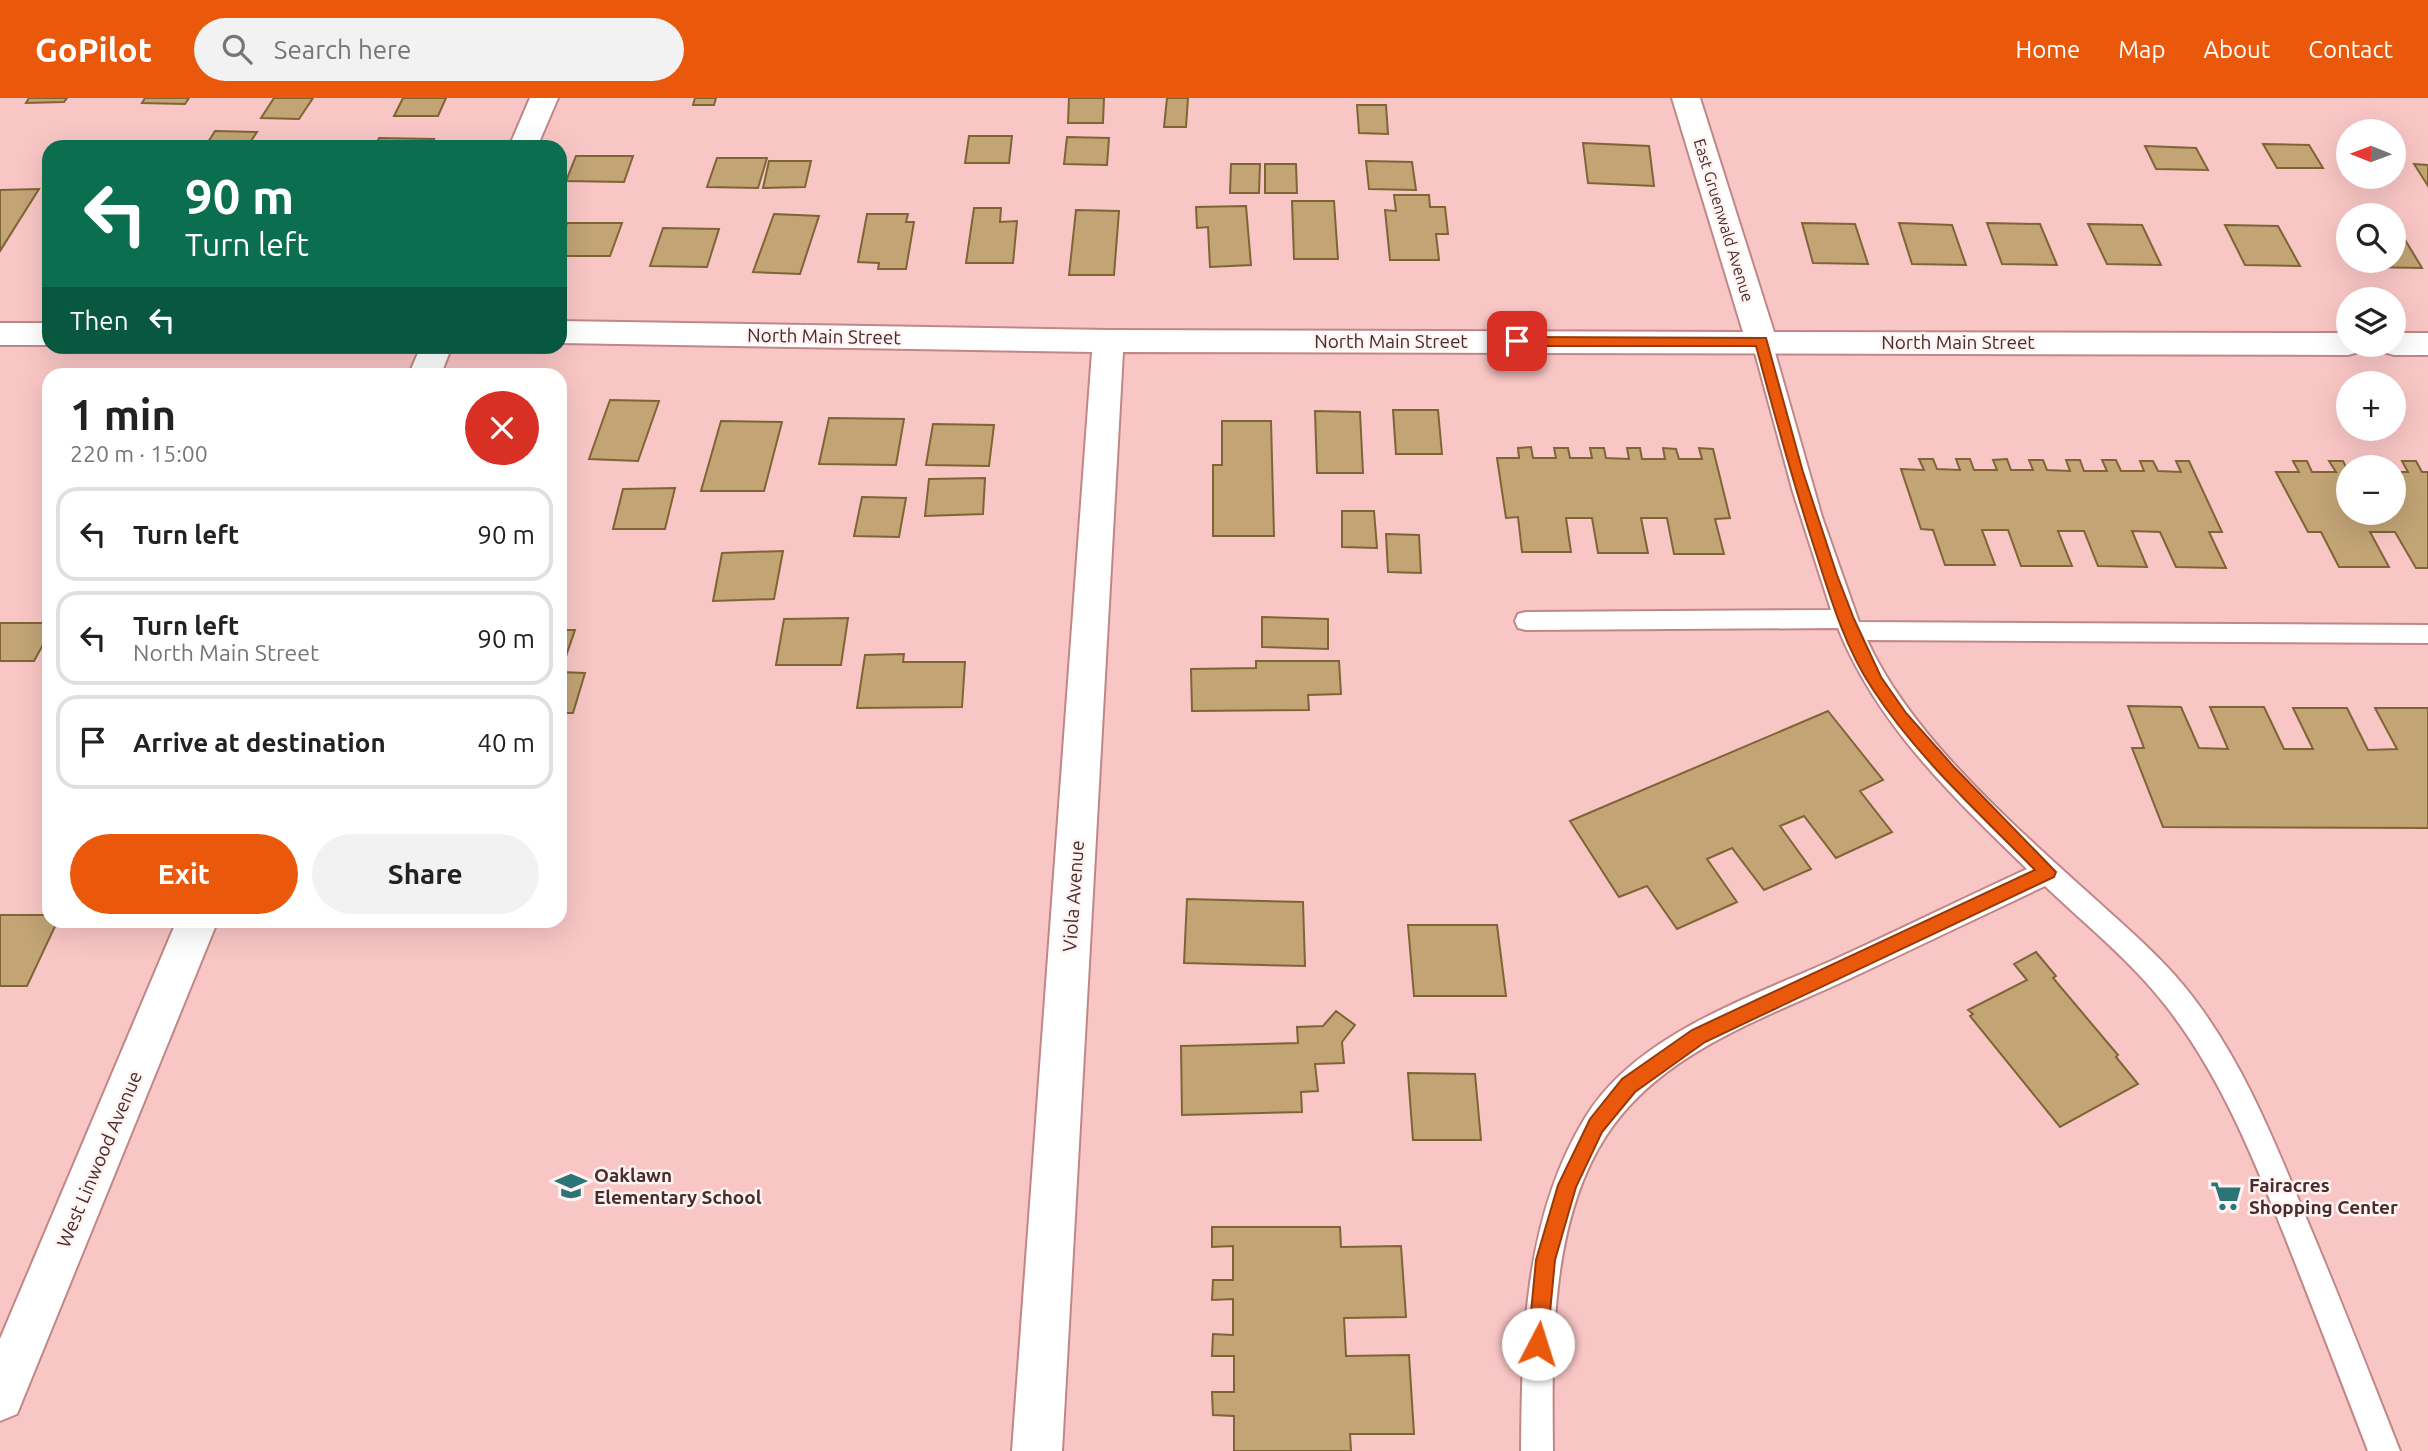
<!DOCTYPE html>
<meta charset="utf-8">
<style>
body{margin:0;font-family:Ubuntu,sans-serif;background:#f2f2f2;color:#222;height:100vh;display:flex;flex-direction:column;font-size:26px;white-space:nowrap}
*{box-sizing:border-box;margin:0}
p{font-size:23px;color:#767676}
.icon{flex:none;width:38px;height:38px;fill:none;stroke:currentColor;stroke-width:2;stroke-linecap:round;stroke-linejoin:round}
.map{position:relative;flex:1;overflow:hidden}
.sheet{position:absolute;left:42px;top:270px;width:525px;height:560px;display:flex;flex-direction:column;background:#fff;border-radius:21px;box-shadow:0 7px 28px #0002}
.sheet>*{flex:none}
.banner{position:absolute;left:42px;top:42px;width:525px;height:214px;border-radius:21px;box-shadow:0 7px 28px #0002;background:#0b6e4f;color:#fff;overflow:hidden}
.needle{width:46px;rotate:271deg}
.buttons{position:absolute;left:2336px;top:21px;display:grid;gap:14px}
.buttons a{display:grid;place-items:center;width:70px;height:70px;border-radius:50%;background:#fff;box-shadow:0 7px 28px #0002;font-size:35px}
.pin{position:absolute;display:grid;place-items:center;width:60px;height:60px;color:#fff;margin:-30px;border-radius:14px;box-shadow:0 4px 10px #0006}
.me{position:absolute;width:77px;margin:-38px;rotate:5deg;stroke-linejoin:round;filter:drop-shadow(0 0 5px #0008)}
.turn{display:flex;align-items:center;gap:24px;height:147px;padding:0 28px;font-size:32px}
.turn .icon{width:91px;height:91px;stroke-width:2.5}
.turn b{display:block;font-size:49px;line-height:60px}
.then{display:flex;align-items:center;height:66px;padding:0 28px;background:#0003;gap:14px;font-size:26px}
.round{display:grid;place-items:center;flex:none;width:74px;height:74px;border-radius:37px;background:#f2f2f2}
.headline{display:flex;align-items:center;justify-content:space-between;height:119px;padding:0 28px}
h1{font-size:42px;font-weight:700;line-height:52px}
.cta{display:flex;gap:14px;margin-top:auto;padding:14px 28px}
.cta a{flex:1;height:80px;border-radius:42px;background:#ea580c;color:#fff;font-size:28px;font-weight:700;line-height:80px;text-align:center}
.cta a+a{background:#f2f2f2;color:#222}
ul{padding:0;list-style:none}
li{display:flex;align-items:center;gap:21px;height:94px;margin:0 14px 10px;padding:0 14px;border:4px solid #e0e0e0;border-radius:21px}
li div{flex:1}
li b{display:block;font-size:26px}
li em{font-style:normal}
header{display:flex;align-items:center;gap:42px;box-sizing:border-box;height:98px;padding:0 35px;background:#ea580c;color:#fff}
header strong{font-size:33px}
nav{display:flex;gap:38px;margin-inline-start:auto;font-size:24px}
.search{width:490px;height:63px;background:#f2f2f2;display:flex;align-items:center;gap:18px;box-sizing:border-box;padding:0 24px;border-radius:38px;color:#767676;font-size:26px}
.map>svg:first-child{display:block}
.building{fill:#c2a475;stroke:#7f6436;stroke-width:2}
.lines{fill:none;stroke-linecap:round;stroke-linejoin:round}
.lane-casing{stroke:#c18787;stroke-width:4}
.street-casing{stroke:#c18787;stroke-width:4}
.lane{fill:#fff;fill-rule:evenodd}
.street{fill:#fff;fill-rule:evenodd}
.route{fill:#ea580c;stroke:#983908;stroke-width:2}
.labels{text-anchor:middle;dominant-baseline:central;stroke-width:5;stroke-linejoin:round;paint-order:stroke}
.far-street-label{font-size:16px;fill:#452d2d;stroke:#fff2f1}
.street-label{font-size:19px;fill:#452d2d;stroke:#fff2f1}
.poi-label{font-size:19px;font-weight:bold;fill:#452d2d;stroke:#fff2f1;text-anchor:start}
</style>
<header>
<strong>GoPilot</strong>
<div class="search"><svg class="icon" aria-label="search" viewBox="0 0 24 24"><circle cx="10" cy="10" r="6"/><path d="M15 15l6 6"/></svg>Search here</div>
<nav><a>Home</a><a>Map</a><a>About</a><a>Contact</a></nav>
</header>
<div class="map">
<svg width="2428" height="1353" viewBox="0 0 2428 1353">
<rect width="100%" height="100%" fill="#f8c6c5"/>
<path class="building" d="M29,0h38l-3,4 -38,1z
M145,0h44l-4,6 -43,-1z
M274,0h39l-14,21 -38,-1z
M403,0h43l-8,18h-44z
M695,0h21l-2,7h-21z
M1069,0h35l-1,25h-35z
M1167,0h21l-2,29h-22z
M1357,7h29l2,29 -29,-1z
M215,33l42,1 -10,15h-42z
M969,38h43l-3,27h-44z
M1067,39l42,1 -2,27 -43,-1z
M379,40l55,1 -4,8h-55z
M1583,45l66,3 5,40 -66,-3z
M2263,46l46,1 14,23h-46z
M2145,48l51,2 12,22 -52,-1z
M576,58h57l-9,26 -58,-1z
M717,60h50l-9,30 -51,-1z
M769,63h42l-6,26 -42,1z
M1366,63l46,1 4,28 -47,-1z
M1231,66h29l-1,29h-29z
M1265,66h31l1,29h-32z
M2414,66l14,1v21z
M39,91l-39,62v-61z
M1394,97h35l1,12h15l3,27h-12l3,26h-49l-5,-50 11,1z
M1292,103h42l4,58h-44z
M1246,108l5,59 -41,2 -2,-40 -11,1 -1,-21z
M974,110h27l-1,14 17,-1 -4,42h-47z
M1076,112l43,1 -5,64h-45z
M774,116l45,2 -19,58 -47,-2z
M867,116h41l-2,8h8l-8,47h-28l1,-6 -21,-1z
M567,125h55l-12,33h-50v-14z
M1802,125l53,1 13,40 -55,-1z
M1899,125l53,2 14,40 -54,-1z
M1987,125l53,1 17,41 -55,-1z
M2088,126l54,1 19,40 -54,-1z
M2225,127l53,1 22,40 -55,-1z
M2394,129l4,1 24,40 -54,-1 -4,-6h30z
M663,130l56,1 -12,38 -57,-1z
M610,302l49,1 -21,60 -49,-2z
M1393,312h45l4,44h-46z
M1315,313l45,1 3,61h-46z
M829,320l75,1 -8,46 -77,-1z
M721,323l61,1 -18,69h-63z
M1222,323h49l3,115h-61v-71h9z
M933,326l61,1 -5,41 -63,-1z
M1531,349l2,11h23l-2,-10h14l2,10h22l-2,-10h14l2,10 23,1 -2,-11h13l2,11h23l-2,-11 13,1 3,10h23l-3,-11 14,1 17,69 -15,1 9,35h-50l-7,-36h-26l7,35h-50l-6,-35h-26l5,34h-49l-4,-35 -12,1 -9,-60h22l-1,-10z
M1919,361h14l4,10 23,1 -4,-11h14l4,11h23l-4,-10 14,-1 4,11h22l-4,-10h14l4,10 23,1 -4,-11h14l4,11h23l-5,-11h14l5,11h23l-4,-10h13l5,10 23,1 -5,-11h13l33,71h-13l17,36 -50,-1 -16,-35 -28,-1 15,36 -49,-1 -14,-35h-26l14,35h-51l-13,-36h-26l13,35h-50l-12,-35 -12,-1 -20,-60 23,1z
M2293,363h14l5,11h24l-7,-11h14l5,10v42h46v-41h14l-6,-11h14l6,11h6v96h-12l-21,-36h-25l19,35h-50l-18,-35h-13l-32,-60h23z
M985,380l-2,36 -58,2 4,-37z
M675,390l-10,41h-52l10,-40z
M862,399l44,1 -7,39 -45,-1z
M1342,413h32l3,37 -35,-1z
M1386,436l33,1 2,38 -33,-1z
M783,453l-9,48 -61,2 9,-48z
M1262,519l66,2v30l-66,-2z
M848,520l-7,47h-65l8,-46z
M0,525h49v11l-15,27h-34z
M560,532h15l-9,26h-6z
M904,556l-1,8h62l-3,45 -105,1 8,-53z
M1256,563h83l2,33 -33,1 1,15 -117,1 -1,-42 65,-1z
M560,574l25,1 -12,40h-13z
M2128,608l53,1 18,41 29,1 -18,-42h54l20,42h29l-20,-41h54l21,42 29,-1 -22,-41h53v120l-265,-1 -31,-79h12z
M1828,613l55,69 -23,11 32,41 -56,26 -32,-42 -24,10 31,43 -47,21 -32,-42 -25,11 30,43 -60,27 -30,-43 -28,11 -49,-76z
M1187,801l116,3 2,64 -121,-3z
M0,817h49v5h9l-31,66h-27z
M1408,827h89l9,71h-92z
M2036,854l20,24 -3,2 65,77 -2,2 22,27 -78,43 -90,-111 3,-2 -5,-4 59,-30 -13,-16z
M1336,913l19,14 -13,17 2,21 -29,1 3,27 -17,1 1,20 -120,3 -1,-69 117,-3 -1,-16 26,-1z
M1408,975l67,1 6,66h-68z
M1212,1129h128l1,20 60,-1 5,71 -62,1 2,38 63,-1 5,79h-64l1,17h-117v-35l-21,-1 -1,-23h22v-36h-22l1,-22 20,1v-36l-21,1 1,-20h20v-34l-21,1z"/>
<g class="lines">
<defs>
<path id="lane" d="M1762,237l7,2 3,5 50,175 37,105 569,3v18l-561,-3c43,94 142,181 218,250 34,31 70,61 99,96 55,67 88,149 121,229 33,78 64,157 95,236h-32c-27,-71 -55,-143 -83,-214 -32,-80 -65,-162 -119,-231 -35,-45 -80,-81 -121,-120 -64,30 -128,61 -192,91 -87,41 -192,74 -247,159 -57,88 -54,214 -53,315h-32c1,-113 3,-233 64,-333 49,-82 163,-120 246,-157 66,-30 131,-62 196,-92 -73,-71 -150,-144 -189,-241l-312,2 -8,-2 -3,-7 3,-7 8,-2 305,-2 -38,-118 -41,-150 3,-5z"/>
<path id="street" d="M530,0h28l-21,49h-28z
M1672,0h28l74,234 574,1v12h15l-4,7 -11,3 -1225,-3 -61,1099h-50l80,-1099 -532,-9v-22l548,9 635,2z
M0,225h49v22h-49z
M2394,235h34v22h-34l-11,-3 -4,-7h15z
M421,248h31l-11,28h-32z
M177,822h41l-201,494 -17,7v-82z"/>
</defs>
<use href="#lane" class="lane-casing"/>
<use href="#street" class="street-casing"/>
<use href="#lane" class="lane"/>
<use href="#street" class="street"/>
</g>
<path class="route" d="M1517,239l249,1 37,134 34,103 17,44 27,58 25,36 48,54 102,105 -2,5 -349,165 -70,50 -33,40 -26,55 -21,73 -8,84 -2,7 -7,3 -7,-3 -3,-7 8,-84 22,-75 32,-66 32,-40 70,-49 343,-160c-57,-58 -119,-114 -163,-182 -26,-39 -41,-88 -55,-132 -23,-70 -42,-139 -61,-210h-239l-7,-5z"/>
<defs>
<symbol id="school-bare" viewBox="-9 -9 18 18"><path d="M0-5L7-2L0 1L-7-2ZM-4 1L0 2.5L4 1V4Q0 6-4 4Z" fill="#2b7578" stroke="#fff2f1" stroke-width="2.5" paint-order="stroke"/></symbol>
<symbol id="supermarket-bare" viewBox="-9 -9 18 18"><path d="M-6-5.5h2.5l.6 2H6L4.5 2H-2.5L-4.4-4H-6ZM-1.5 3.2a1.3 1.3 0 1 0 .1 0ZM3 3.2a1.3 1.3 0 1 0 .1 0Z" fill="#2b7578" stroke="#fff2f1" stroke-width="2.5" paint-order="stroke"/></symbol>
</defs>
<g fill-rule="evenodd">
<use href="#school-bare" x="549" y="1066" width="44" height="44"/>
<use href="#supermarket-bare" x="2204" y="1076" width="44" height="44"/>
</g>
<g class="labels">
<g class="far-street-label">
<text transform="translate(1724 122) rotate(73)">East Gruenwald Avenue</text>
</g>
<g class="street-label">
<text transform="translate(824 238) rotate(1)">North Main Street</text>
<text x="1391" y="243">North Main Street</text>
<text x="1958" y="244">North Main Street</text>
<text transform="translate(1073 798) rotate(-86)">Viola Avenue</text>
<text transform="translate(99 1061) rotate(-67)">West Linwood Avenue</text>
</g>
<g class="poi-label">
<text x="594" y="1077">Oaklawn<tspan x="594" dy="22">Elementary School</tspan></text>
<text x="2249" y="1087">Fairacres<tspan x="2249" dy="22">Shopping Center</tspan></text>
</g>
</g>
</svg>
<div class="buttons">
<a><svg class="needle" viewBox="-14 -14 28 28"><path d="M0-13l5 13h-10z" fill="#e53935"/><path d="M0 13l5-13h-10z" fill="#767676"/></svg></a>
<a><svg class="icon" aria-label="search" viewBox="0 0 24 24"><circle cx="10" cy="10" r="6"/><path d="M15 15l6 6"/></svg></a>
<a><svg class="icon" aria-label="layers" viewBox="0 0 24 24"><path d="M12 4l9 5-9 5-9-5zM3 14l9 5 9-5"/></svg></a>
<a>+</a>
<a>−</a>
</div>
<div class="pin" style="left:1517px;top:243px;background:#d93025"><svg class="icon" aria-label="arrive" viewBox="0 0 24 24"><path d="M6 21V4h12l-3 4 3 4H6"/></svg></div>
<svg class="me" style="left:1538px;top:1246px" viewBox="-20 -20 40 40"><circle r="19" fill="#fff"/><path d="M0-13L10 11 0 6-10 11z" fill="#ea580c"/></svg>
<div class="banner">
<div class="turn"><svg class="icon" aria-label="left" viewBox="0 0 24 24"><path d="M17 20v-9H6M10 6l-5 5 5 5"/></svg><div><b>90 m</b>Turn left</div></div>
<div class="then">Then<svg class="icon" aria-label="left" viewBox="0 0 24 24"><path d="M17 20v-9H6M10 6l-5 5 5 5"/></svg></div>
</div>
<section class="sheet">
<div class="headline"><div><h1>1 min</h1><p>220 m · 15:00</p></div><a class="round" style="background:#d93025;color:#fff"><svg class="icon" aria-label="close" viewBox="0 0 24 24"><path d="M6 6l12 12M18 6L6 18"/></svg></a></div>
<ul>
<li><svg class="icon" aria-label="left" viewBox="0 0 24 24"><path d="M17 20v-9H6M10 6l-5 5 5 5"/></svg><div><b>Turn left</b></div><em>90 m</em></li>
<li><svg class="icon" aria-label="left" viewBox="0 0 24 24"><path d="M17 20v-9H6M10 6l-5 5 5 5"/></svg><div><b>Turn left</b><p>North Main Street</p></div><em>90 m</em></li>
<li><svg class="icon" aria-label="arrive" viewBox="0 0 24 24"><path d="M6 21V4h12l-3 4 3 4H6"/></svg><div><b>Arrive at destination</b></div><em>40 m</em></li>
</ul>
<div class="cta"><a>Exit</a><a>Share</a></div>
</section>
</div>
